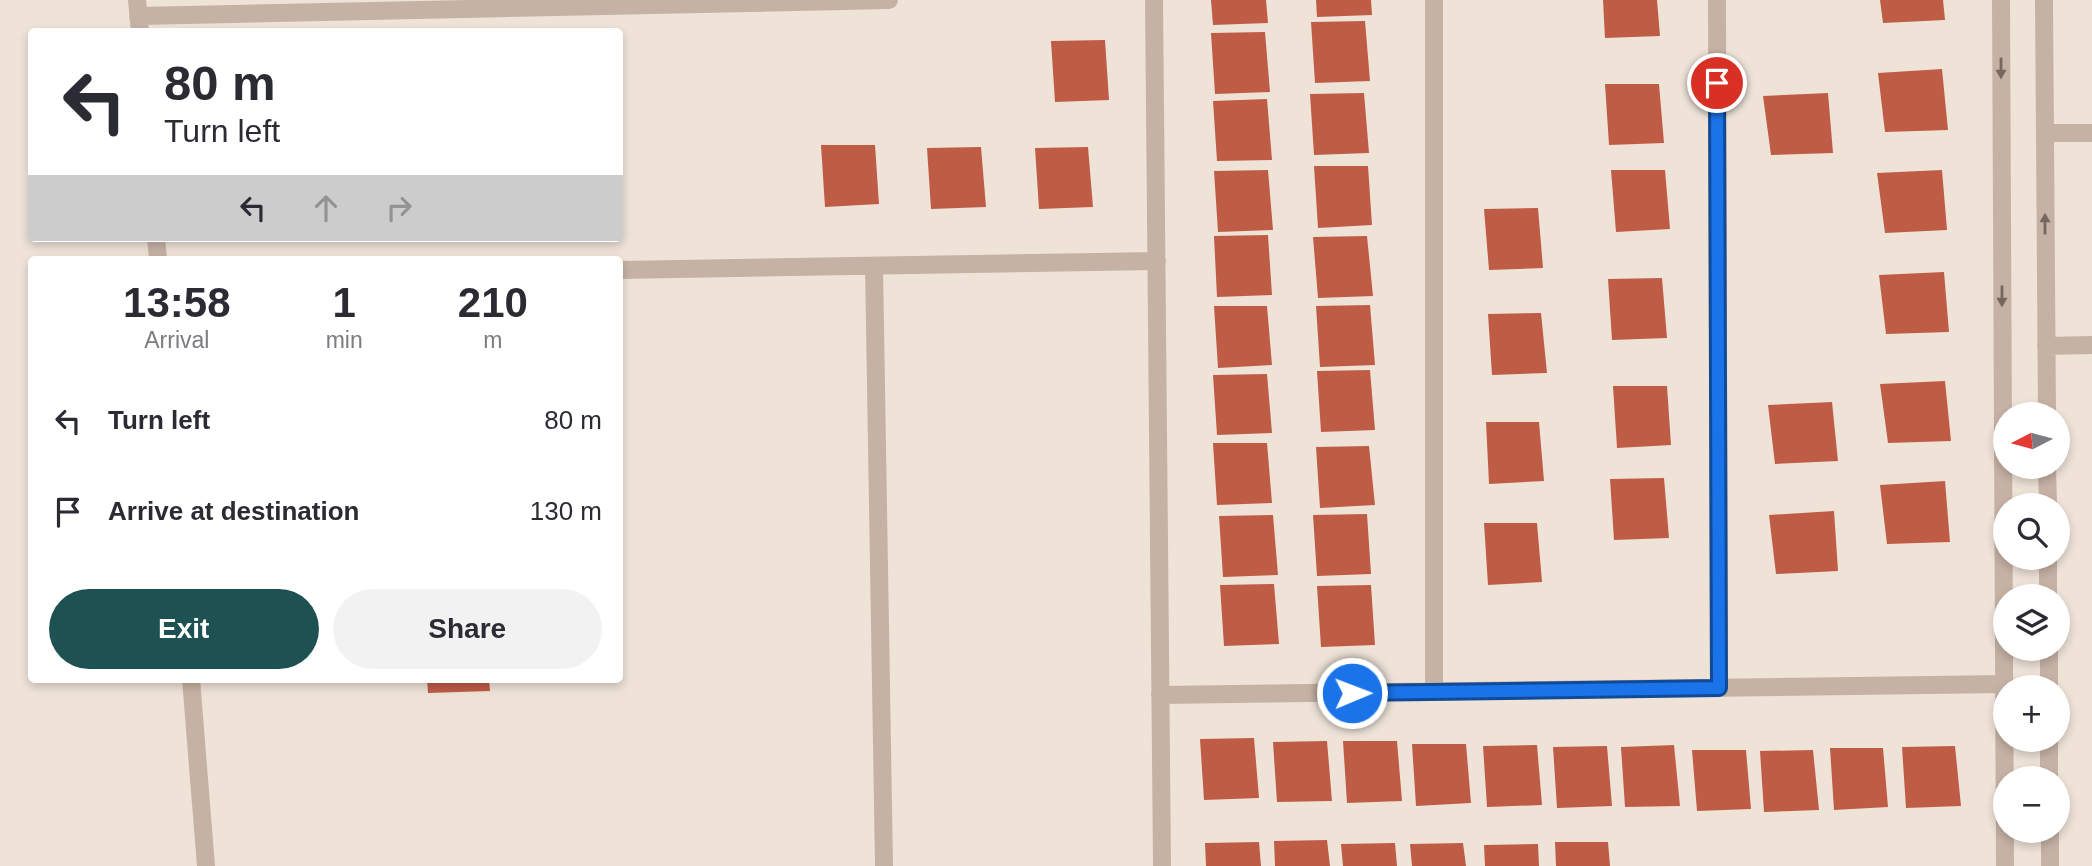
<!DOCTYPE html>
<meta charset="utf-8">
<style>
body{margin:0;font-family:Helvetica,sans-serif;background:#f2f2f3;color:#2b2b33;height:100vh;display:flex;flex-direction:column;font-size:26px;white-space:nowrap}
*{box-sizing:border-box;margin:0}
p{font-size:23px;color:#7c7c81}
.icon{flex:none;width:38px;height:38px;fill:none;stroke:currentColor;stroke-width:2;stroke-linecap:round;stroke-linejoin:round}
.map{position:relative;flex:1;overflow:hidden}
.side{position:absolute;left:28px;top:256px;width:595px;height:427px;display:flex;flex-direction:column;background:#fff;border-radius:7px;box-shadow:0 4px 10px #0003}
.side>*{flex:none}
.hud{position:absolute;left:28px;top:28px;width:595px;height:214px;border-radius:7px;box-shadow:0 4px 10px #0003;background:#fff;color:#2b2b33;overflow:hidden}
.needle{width:46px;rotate:264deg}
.fabs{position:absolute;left:1993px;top:402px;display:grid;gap:14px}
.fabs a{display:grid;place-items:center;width:77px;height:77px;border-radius:50%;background:#fff;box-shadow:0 4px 10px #0003;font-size:35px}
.pin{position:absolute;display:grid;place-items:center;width:60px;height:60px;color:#fff;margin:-30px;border:4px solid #fff;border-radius:50%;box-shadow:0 2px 7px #0007}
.me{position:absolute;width:77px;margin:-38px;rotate:89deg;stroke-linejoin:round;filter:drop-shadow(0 0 5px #0008)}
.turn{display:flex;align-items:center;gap:24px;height:147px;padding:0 21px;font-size:32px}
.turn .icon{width:91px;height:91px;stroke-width:2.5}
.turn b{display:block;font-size:49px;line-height:60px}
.lanes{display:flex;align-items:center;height:66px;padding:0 21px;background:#0003;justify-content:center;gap:35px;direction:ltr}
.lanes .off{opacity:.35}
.eta{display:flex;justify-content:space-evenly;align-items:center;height:119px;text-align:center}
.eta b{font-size:42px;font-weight:700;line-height:49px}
.button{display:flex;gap:14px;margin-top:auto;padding:14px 21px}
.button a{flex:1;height:80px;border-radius:42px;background:#1e5151;color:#fff;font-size:28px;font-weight:700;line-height:80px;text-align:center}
.button a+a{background:#f2f2f3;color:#2b2b33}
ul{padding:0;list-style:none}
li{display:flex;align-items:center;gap:21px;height:91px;padding:0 21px}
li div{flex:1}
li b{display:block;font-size:26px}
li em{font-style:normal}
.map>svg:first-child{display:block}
.building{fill:#bf5c46}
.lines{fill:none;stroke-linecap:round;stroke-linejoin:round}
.minor{stroke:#c6b2a5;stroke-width:18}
.oneway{fill:#75675f}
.route-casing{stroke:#114b97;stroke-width:18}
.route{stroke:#1a73e8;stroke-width:12}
</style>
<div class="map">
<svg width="2092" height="866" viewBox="0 0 2092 866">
<rect width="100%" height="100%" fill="#efe3d8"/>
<path class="building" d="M1211,0h55l2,23 -55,2z
M1316,0h55l1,15 -55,2z
M1603,0h54l3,36 -55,2z
M1880,0h63l2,20 -62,3z
M1365,21l5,60 -55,2 -4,-61z
M1265,32l5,60 -55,2 -4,-61z
M1105,40l4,60 -54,2 -4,-61z
M1942,69l6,61 -63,2 -7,-59z
M1605,84h54l5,59 -55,2z
M1364,93l5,60 -55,2 -4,-61z
M1828,93l5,60 -62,2 -8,-59z
M1267,99l5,61 -55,1 -4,-60z
M821,145h54l4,59 -54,3z
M981,147l5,60 -55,2 -4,-61z
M1088,147l5,60 -54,2 -4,-61z
M1314,166h54l4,59 -54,3z
M1268,170l5,60 -55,2 -4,-61z
M1611,170h54l5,59 -54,3z
M1942,170l5,60 -62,3 -8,-60z
M1538,208l5,60 -54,2 -5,-61z
M1268,235l4,60 -55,2 -3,-61z
M1367,236l6,60 -55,2 -5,-61z
M1944,272l5,60 -63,2 -7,-59z
M1662,278l5,60 -55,2 -4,-61z
M1370,305l5,60 -55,2 -4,-61z
M1214,306h53l5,59 -54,3z
M1541,313l6,60 -55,2 -4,-61z
M1370,370l5,60 -54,2 -4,-61z
M1267,374l5,59 -55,2 -4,-60z
M1945,381l6,60 -63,2 -8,-59z
M1613,386h54l4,59 -54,3z
M1832,402l6,59 -63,3 -7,-59z
M1486,422h53l5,59 -55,3z
M1213,443h54l5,60 -55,2z
M1369,446l6,59 -55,3 -4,-61z
M1664,478l5,60 -55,2 -4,-61z
M1945,481l5,61 -63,2 -7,-59z
M1834,511l4,60 -62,3 -7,-59z
M1367,514l4,60 -54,2 -4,-61z
M1273,515l5,60 -55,2 -4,-61z
M1484,523h53l5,59 -54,3z
M1274,584l5,60 -55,2 -4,-61z
M1371,585l4,60 -54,2 -4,-61z
M427,679h62l1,12 -62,2z
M1254,738l5,60 -55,2 -4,-61z
M1327,741l5,60 -55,1 -4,-60z
M1343,741h54l5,60 -55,2z
M1412,744h54l5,59 -55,3z
M1537,745l5,60 -55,2 -4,-61z
M1674,745l6,61 -55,1 -4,-60z
M1607,746l5,60 -55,2 -4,-61z
M1955,746l6,60 -55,2 -4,-61z
M1830,748h53l5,59 -54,3z
M1692,750h54l5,59 -54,2z
M1813,750l6,60 -55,2 -4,-61z
M1327,840l3,26h-55l-1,-25z
M1259,842l2,24h-55l-1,-23z
M1555,842h53l2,24h-54z
M1395,843l2,23h-54l-2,-22z
M1463,843l3,23h-54l-2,-22z
M1538,844l1,22h-54l-1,-21z"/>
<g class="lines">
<path class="minor" d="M137,0l3,32
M1154,0l8,866
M1717,0l2,688
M2001,0l4,866
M2044,0l3,415
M138,16l751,-16
M2045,133h47
M156,238l2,21
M874,266l10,600
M620,270l537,-9
M2046,346l46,-1
M2047,467l1,39
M2048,558v39
M2049,649v39
M191,679l15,187
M1434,692v-692
M1160,695l844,-11
M2049,740v39
M2050,831v35"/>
</g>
<defs><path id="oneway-solid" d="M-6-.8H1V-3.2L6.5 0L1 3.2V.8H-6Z" transform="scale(1.75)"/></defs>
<g class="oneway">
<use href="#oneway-solid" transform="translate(2001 68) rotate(90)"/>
<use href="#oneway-solid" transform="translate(2045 224) rotate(-90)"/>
<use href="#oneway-solid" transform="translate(2002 296) rotate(90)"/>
</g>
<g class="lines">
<defs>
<path id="route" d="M1352,693l367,-5 -2,-605"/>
</defs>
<use href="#route" class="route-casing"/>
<use href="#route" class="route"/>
</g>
</svg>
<div class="fabs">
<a><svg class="needle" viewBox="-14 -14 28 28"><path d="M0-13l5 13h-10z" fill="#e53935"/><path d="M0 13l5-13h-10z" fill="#7c7c81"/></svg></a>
<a><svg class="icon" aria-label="search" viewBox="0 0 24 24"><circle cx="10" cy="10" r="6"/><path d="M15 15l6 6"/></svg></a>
<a><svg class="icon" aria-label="layers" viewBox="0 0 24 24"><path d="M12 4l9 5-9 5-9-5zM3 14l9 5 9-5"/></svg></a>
<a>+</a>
<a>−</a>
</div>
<div class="pin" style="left:1717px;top:83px;background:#d93025"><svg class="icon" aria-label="arrive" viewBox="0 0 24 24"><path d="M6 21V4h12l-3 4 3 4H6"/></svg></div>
<svg class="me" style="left:1352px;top:693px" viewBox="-20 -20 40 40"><circle r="17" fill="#1a73e8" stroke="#fff" stroke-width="3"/><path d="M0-11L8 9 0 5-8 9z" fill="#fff"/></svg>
<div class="hud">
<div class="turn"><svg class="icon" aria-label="left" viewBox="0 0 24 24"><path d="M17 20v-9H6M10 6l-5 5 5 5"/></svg><div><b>80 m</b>Turn left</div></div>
<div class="lanes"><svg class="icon" aria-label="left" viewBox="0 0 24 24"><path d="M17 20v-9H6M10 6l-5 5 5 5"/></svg><svg class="icon off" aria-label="ahead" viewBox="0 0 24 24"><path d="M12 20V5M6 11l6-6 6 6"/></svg><svg class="icon off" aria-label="right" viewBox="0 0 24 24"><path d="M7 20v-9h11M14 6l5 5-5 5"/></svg></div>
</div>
<section class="side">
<div class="eta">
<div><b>13:58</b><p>Arrival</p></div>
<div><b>1</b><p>min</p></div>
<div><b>210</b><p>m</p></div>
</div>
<ul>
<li><svg class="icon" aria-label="left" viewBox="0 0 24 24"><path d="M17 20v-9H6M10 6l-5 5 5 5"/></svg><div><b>Turn left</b></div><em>80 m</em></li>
<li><svg class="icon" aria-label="arrive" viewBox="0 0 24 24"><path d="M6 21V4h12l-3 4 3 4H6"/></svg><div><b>Arrive at destination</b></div><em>130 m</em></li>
</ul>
<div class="button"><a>Exit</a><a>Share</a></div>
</section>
</div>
